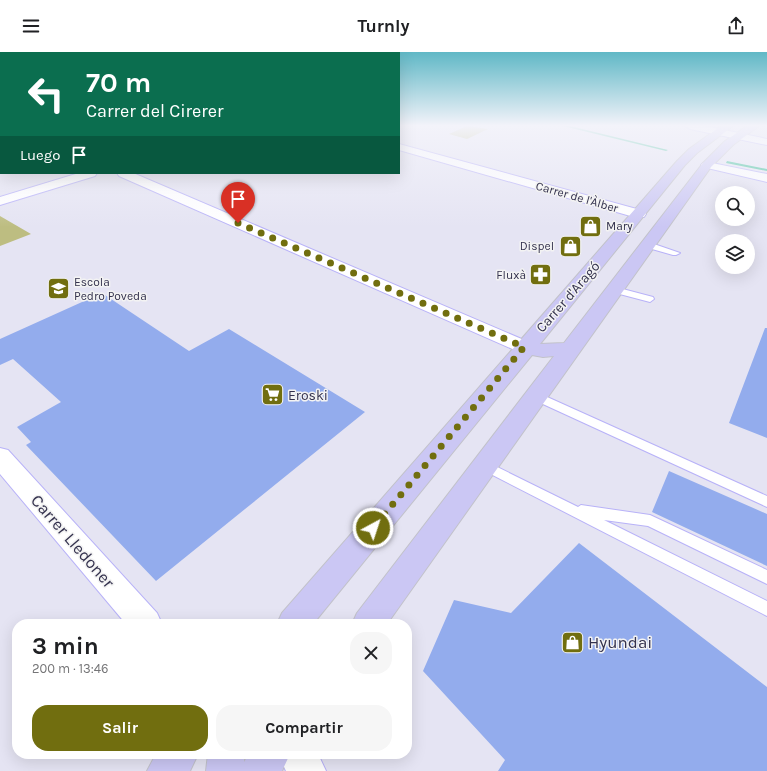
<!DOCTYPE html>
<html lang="es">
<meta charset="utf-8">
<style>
body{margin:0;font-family:Karla,sans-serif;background:#f6f6f6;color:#202124;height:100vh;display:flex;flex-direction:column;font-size:15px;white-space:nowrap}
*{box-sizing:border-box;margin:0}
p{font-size:13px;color:#757577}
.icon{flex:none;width:22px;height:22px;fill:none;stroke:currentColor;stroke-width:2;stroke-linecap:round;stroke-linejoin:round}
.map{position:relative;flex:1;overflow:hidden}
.details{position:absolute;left:12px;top:567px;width:400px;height:140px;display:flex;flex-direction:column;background:#fff;border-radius:16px;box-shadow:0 4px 16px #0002}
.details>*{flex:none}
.hud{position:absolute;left:0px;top:0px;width:400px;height:122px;box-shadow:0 4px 16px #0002;background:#0b6e4f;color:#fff;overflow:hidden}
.buttons{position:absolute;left:715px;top:134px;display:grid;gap:8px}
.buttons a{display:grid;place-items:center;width:40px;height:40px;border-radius:50%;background:#fff;box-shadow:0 4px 16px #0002;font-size:20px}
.pin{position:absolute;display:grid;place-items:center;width:34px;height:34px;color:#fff;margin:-41px -17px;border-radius:50% 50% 50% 0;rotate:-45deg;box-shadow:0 0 4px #0007}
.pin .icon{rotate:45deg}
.me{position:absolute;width:44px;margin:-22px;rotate:40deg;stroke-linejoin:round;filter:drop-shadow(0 0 3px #0008)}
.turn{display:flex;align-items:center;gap:14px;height:84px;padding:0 20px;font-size:18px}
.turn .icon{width:52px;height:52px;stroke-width:2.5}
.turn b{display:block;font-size:28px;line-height:34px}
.then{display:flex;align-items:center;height:38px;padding:0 20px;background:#0003;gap:8px;font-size:15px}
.round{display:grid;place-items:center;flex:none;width:42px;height:42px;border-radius:16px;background:#f6f6f6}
.headline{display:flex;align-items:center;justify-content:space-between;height:68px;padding:0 20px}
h1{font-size:24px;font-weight:700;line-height:30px}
.button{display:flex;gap:8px;margin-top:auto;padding:8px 20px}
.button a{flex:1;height:46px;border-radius:16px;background:#716e0f;color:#fff;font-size:16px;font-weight:700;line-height:46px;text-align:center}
.button a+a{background:#f6f6f6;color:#202124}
header{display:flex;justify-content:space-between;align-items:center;height:52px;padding:0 20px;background:#fff;font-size:18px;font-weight:700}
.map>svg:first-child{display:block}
.green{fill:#bdbd81}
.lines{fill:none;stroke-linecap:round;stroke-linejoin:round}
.stream{fill:#34bd93;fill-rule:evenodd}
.building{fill:#93aced}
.service-casing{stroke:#b8b2f8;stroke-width:2}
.minor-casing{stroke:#b8b2f8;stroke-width:2}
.primary-casing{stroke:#c2c2ca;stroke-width:2}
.service{fill:#fff;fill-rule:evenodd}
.minor{fill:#fff;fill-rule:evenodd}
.primary{fill:#cbc7f4;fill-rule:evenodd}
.route{stroke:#716e0f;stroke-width:7;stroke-dasharray:0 12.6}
.labels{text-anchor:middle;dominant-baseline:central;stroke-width:3;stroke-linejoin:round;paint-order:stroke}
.far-street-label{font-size:12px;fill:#34324e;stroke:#f3f3f3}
.far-poi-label{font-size:12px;fill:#34324e;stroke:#f3f3f3;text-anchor:start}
.street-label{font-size:14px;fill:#34324e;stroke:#f3f3f3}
.poi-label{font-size:14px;fill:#34324e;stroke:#f3f3f3;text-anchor:start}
.near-street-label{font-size:17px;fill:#34324e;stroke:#f3f3f3}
.near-poi-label{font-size:17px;fill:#34324e;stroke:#f3f3f3;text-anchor:start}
</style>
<header><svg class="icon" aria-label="menu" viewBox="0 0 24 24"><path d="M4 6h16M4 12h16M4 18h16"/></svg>Turnly<svg class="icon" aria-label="share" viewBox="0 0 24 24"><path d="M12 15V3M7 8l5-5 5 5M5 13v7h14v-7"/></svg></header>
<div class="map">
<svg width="767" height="719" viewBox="0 0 767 719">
<rect width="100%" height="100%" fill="#e5e4f3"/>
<path class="green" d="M467,74l21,3 -21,10 -18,-5z
M0,164l31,18 -31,12z"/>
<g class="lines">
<path class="stream" d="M563,74h7l98,24 -2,1z
M727,109l40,8v2l-41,-8z"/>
</g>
<path class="building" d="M102,241l87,58 40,-22 136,83 -209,169 -130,-136 5,-3 -14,-15 44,-25 -48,-43 -13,6v-26z
M765,276h2v110l-38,-15z
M669,419l98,43v52l-115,-54z
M579,491l188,144v84h-269l7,-11 -82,-89 31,-71 57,13z"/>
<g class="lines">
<defs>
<path id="service" d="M645,191h6l29,10 -4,2h-3l-28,-8z
M615,235l38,10 1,2 -4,3 -38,-10 -1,-2 1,-2z
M536,340l231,104v11l-235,-108 -1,-3 1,-3z
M485,409l93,46 3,-2 69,10 117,55v14l-119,-58 -44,-6 163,81v15l-286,-147 -2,-3 2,-3z"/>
<path id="minor" d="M685,74h20l62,13v6l-77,-16z
M399,92l245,67 2,3 -2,3h-10l-235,-67z
M707,110l60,12v8l-64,-15 -2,-2 2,-2z
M79,121h18l-2,3 -95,29v-8z
M117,121h16l398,170 3,4 -3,4 -7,2 -7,-2 -398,-175z
M0,396l8,2 149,163 5,11h-36l-126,-150z
M278,702h40l8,17h-40z"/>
<path id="primary" d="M721,74h12l-36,27 -12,12 -145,179 24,-1 139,-180 22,-22 22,-15h12l-26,19 -22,22 -324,457h-35l5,-11 197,-257 -11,1 -11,-2 -219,269h-36l5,-11 395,-452 12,-12z
M156,702h42l-8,17h-43z
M208,702h36v8l5,-8h41l-8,17h-76z"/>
</defs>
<use href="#service" class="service-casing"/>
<use href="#minor" class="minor-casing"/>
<use href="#primary" class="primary-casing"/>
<use href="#service" class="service"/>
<use href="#minor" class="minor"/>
<use href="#primary" class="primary"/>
</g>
<linearGradient id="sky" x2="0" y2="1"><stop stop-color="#60b8c6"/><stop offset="0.42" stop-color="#f3f3fa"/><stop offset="1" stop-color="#f3f3fa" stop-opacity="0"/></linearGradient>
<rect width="767" height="175" fill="url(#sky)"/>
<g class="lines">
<path class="route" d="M238,171l286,124 -151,181"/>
</g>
<defs>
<symbol id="shop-square" viewBox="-11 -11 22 22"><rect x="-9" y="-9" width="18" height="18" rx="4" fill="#716e0f" stroke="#f3f3f3"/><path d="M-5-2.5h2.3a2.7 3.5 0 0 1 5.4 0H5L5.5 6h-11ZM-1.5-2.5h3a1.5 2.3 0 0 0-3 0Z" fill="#fff"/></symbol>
<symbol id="pharmacy-square" viewBox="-11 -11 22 22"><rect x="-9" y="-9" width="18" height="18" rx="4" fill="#716e0f" stroke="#f3f3f3"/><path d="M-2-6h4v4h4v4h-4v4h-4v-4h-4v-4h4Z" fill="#fff"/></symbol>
<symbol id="school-square" viewBox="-11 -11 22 22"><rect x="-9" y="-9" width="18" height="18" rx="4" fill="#716e0f" stroke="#f3f3f3"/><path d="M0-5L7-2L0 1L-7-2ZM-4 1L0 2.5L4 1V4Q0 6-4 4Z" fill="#fff"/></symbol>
<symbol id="supermarket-square" viewBox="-11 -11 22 22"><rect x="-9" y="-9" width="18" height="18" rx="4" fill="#716e0f" stroke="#f3f3f3"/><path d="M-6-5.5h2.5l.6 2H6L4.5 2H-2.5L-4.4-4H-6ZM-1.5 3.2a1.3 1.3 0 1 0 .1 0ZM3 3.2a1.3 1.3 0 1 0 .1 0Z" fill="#fff"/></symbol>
</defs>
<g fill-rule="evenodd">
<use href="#shop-square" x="578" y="162" width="25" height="25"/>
<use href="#shop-square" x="558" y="182" width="25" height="25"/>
<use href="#pharmacy-square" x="528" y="210" width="25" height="25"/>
<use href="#school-square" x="46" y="224" width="25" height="25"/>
<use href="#supermarket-square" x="260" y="330" width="25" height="25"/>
<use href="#shop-square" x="560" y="578" width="25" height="25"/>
</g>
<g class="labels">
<g class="far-street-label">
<text transform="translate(577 145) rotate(16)">Carrer de l'Àlber</text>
</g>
<g class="far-poi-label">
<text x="606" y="174">Mary</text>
<text x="554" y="194" text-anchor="end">Dispel</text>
<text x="526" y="223" text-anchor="end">Fluxà</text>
<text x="74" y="230">Escola<tspan x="74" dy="14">Pedro Poveda</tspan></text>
</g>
<g class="street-label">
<text transform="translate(568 245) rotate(-49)">Carrer d'Aragó</text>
</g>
<g class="poi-label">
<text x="288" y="343">Eroski</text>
</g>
<g class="near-street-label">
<text transform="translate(73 489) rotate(49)">Carrer Lledoner</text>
</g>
<g class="near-poi-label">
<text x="588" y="590">Hyundai</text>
</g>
</g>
</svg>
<div class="buttons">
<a><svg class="icon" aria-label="search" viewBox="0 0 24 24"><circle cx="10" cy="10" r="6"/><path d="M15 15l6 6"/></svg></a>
<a><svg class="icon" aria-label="layers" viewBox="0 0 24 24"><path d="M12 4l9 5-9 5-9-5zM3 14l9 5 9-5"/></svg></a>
</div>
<div class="pin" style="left:238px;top:171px;background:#d93025"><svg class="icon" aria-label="arrive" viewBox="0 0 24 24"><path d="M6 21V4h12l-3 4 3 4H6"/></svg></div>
<svg class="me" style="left:373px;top:476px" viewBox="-20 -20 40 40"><circle r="17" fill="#716e0f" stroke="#fff" stroke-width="3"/><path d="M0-11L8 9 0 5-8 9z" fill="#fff"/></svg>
<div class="hud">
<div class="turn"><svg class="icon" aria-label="left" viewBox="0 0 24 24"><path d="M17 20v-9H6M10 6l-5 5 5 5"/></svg><div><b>70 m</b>Carrer del Cirerer</div></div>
<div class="then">Luego<svg class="icon" aria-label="arrive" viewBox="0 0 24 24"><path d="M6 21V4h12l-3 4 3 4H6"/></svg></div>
</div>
<section class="details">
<div class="headline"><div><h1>3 min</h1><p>200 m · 13:46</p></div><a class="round"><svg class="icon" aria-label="close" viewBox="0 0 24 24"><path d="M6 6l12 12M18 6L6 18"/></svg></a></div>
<div class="button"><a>Salir</a><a>Compartir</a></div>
</section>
</div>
